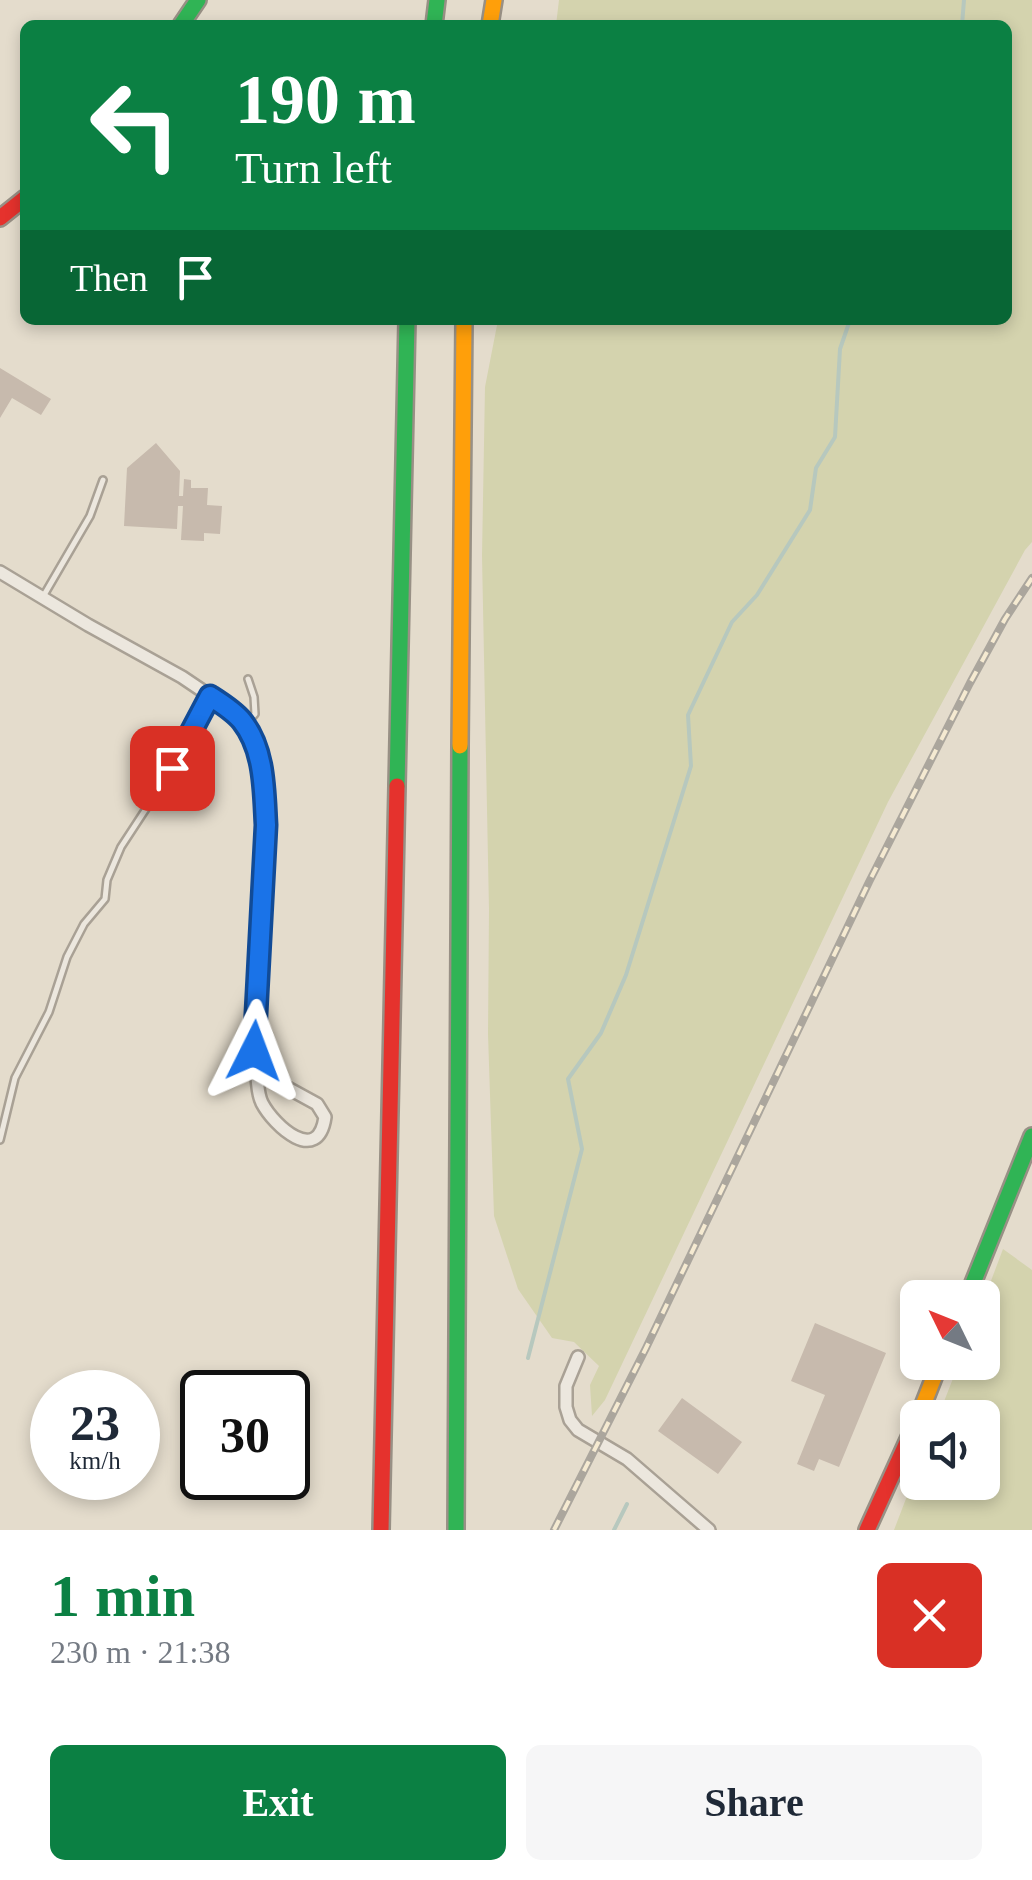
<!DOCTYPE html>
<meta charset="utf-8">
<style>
body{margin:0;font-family:"Times New Roman",serif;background:#f6f6f7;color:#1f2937;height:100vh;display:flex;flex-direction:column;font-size:38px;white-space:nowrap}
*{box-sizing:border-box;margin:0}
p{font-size:32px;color:#747a83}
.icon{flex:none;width:55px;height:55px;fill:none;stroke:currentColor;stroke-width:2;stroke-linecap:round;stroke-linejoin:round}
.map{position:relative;height:1530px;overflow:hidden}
.drawer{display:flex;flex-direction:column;background:#fff;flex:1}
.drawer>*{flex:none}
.banner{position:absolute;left:20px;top:20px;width:992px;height:305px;border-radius:15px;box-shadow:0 5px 15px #0003;background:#0b8043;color:#fff;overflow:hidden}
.needle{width:65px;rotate:313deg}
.tools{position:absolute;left:900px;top:1280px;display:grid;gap:20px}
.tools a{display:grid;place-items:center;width:100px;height:100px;border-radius:15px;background:#fff;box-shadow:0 5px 15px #0003;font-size:50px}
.speed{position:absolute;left:30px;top:1370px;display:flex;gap:20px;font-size:50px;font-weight:700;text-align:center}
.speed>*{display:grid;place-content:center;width:130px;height:130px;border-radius:50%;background:#fff;box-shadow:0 5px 15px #0003;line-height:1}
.speed small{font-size:25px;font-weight:400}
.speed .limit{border:5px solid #111;border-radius:15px;background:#fff;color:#111}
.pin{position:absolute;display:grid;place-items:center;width:85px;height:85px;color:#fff;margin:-42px;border-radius:20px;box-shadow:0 5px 15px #0006}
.me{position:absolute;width:110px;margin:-55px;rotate:3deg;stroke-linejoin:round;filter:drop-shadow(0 0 8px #0008)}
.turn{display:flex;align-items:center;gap:35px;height:210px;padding:0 50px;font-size:45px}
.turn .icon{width:130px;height:130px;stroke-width:2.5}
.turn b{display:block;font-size:70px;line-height:85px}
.then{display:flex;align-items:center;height:95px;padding:0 50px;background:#0003;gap:20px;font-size:38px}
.round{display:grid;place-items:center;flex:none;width:105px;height:105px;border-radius:15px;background:#f6f6f7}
.headline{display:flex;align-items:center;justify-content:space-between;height:170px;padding:0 50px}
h1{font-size:60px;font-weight:800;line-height:75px;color:#0b8043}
.primary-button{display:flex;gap:20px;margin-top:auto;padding:20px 50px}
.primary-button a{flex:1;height:115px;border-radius:15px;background:#0b8043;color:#fff;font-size:40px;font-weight:800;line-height:115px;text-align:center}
.primary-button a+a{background:#f6f6f7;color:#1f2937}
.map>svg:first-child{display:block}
.green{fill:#d4d3ae}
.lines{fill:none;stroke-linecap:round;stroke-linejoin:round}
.stream{stroke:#b7c8be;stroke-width:4}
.building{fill:#c7baad}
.lane-casing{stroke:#a9a195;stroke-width:10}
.street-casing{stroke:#a9a195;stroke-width:16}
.fast-casing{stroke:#989085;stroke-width:20}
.slow-casing{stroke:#989085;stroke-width:20}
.jam-casing{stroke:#989085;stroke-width:20}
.lane{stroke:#ece7de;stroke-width:5}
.street{stroke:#ece7de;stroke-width:11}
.fast{stroke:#30b455;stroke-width:15}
.slow{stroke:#ff9f0a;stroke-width:15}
.jam{stroke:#e5322d;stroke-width:15}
.rail-casing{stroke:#aba69d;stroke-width:8}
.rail{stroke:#f5ead1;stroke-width:4;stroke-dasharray:11;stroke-linecap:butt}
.route-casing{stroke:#114b97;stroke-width:25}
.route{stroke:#1a73e8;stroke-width:18}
</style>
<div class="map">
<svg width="1032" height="1530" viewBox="0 0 1032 1530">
<rect width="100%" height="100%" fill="#e4dccc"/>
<path class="green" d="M559,0h473v542l-7,8 -137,252 -283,598 -13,16 -2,-31 9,-19 -25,-24 -22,-4 -34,-49 -24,-73 -6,-182 1,-124 -7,-354 3,-169 13,-67h510v-295h-452z
M1003,1249l29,21v260h-138l23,-60 1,12h64v-64l-44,-1 21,-54 23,-1 1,-60z"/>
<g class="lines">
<path class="stream" d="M962,25l2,-25
M528,1358l54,-209 -14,-70 33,-46 25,-58 65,-209 -3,-51 44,-93 25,-27 53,-85 6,-42 19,-31 5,-88 10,-29
M614,1530l13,-26"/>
</g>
<path class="building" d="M0,368l51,31 -10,16 -29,-17 -12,20z
M156,443l24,28 -1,25h4l1,-17 7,1v8h17l-1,17 15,1 -2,28 -16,-1v8l-23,-1 2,-34h-5l-1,23 -53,-3 3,-58z
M815,1323l71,30 -47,114 -20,-8 -5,12 -17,-7 28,-69 -34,-14z
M682,1398l60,44 -24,32 -60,-43z"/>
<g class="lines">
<defs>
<path id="lane" d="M44,595l46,-79 13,-36
M245,725l10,-11 -1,-17 -6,-18
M0,1140l15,-62 34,-66 18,-55 17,-33 21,-25 2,-19 14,-33 51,-78 37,-70"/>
<path id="street" d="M0,572l88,53 94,52 43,29 16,14 18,36 5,33 2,36 -12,226 6,24
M260,1075h4l53,29 8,13c-7,49 -51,9 -63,-14 -4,-8 -4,-17 -5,-25z
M578,1357l-12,29v21l4,13 8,10 49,29 82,71"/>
<path id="fast" d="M181,25l17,-25
M434,25l3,-25
M397,786l10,-466
M967,1298l65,-162
M456,1530l4,-784"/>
<path id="slow" d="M490,25l4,-25
M460,746l4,-426
M918,1418l22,-56"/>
<path id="jam" d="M0,218l25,-20
M381,1530l16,-744
M867,1530l51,-112"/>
</defs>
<use href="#lane" class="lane-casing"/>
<use href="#street" class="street-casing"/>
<use href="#fast" class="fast-casing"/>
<use href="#slow" class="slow-casing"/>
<use href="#jam" class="jam-casing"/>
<use href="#lane" class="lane"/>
<use href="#street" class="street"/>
<use href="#fast" class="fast"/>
<use href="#slow" class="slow"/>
<use href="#jam" class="jam"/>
<defs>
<path id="rail" d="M554,1530l92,-182 223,-466 101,-199 35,-64 27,-41"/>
</defs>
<use href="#rail" class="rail-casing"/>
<use href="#rail" class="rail"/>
</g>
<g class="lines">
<defs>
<path id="route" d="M172,768l38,-72c11,7 24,15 32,25 23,29 22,70 24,104l-12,226"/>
</defs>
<use href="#route" class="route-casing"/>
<use href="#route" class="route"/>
</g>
</svg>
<div class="tools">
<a><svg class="needle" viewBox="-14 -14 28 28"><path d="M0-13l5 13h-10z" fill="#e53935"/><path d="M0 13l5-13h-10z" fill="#747a83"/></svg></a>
<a><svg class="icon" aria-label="sound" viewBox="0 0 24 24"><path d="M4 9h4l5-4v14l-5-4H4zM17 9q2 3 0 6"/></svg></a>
</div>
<div class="speed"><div>23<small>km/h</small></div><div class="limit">30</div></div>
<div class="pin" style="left:172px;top:768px;background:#d93025"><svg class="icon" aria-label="arrive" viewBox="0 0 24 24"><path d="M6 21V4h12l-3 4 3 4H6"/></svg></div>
<svg class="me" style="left:254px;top:1051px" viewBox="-20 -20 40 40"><path d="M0-17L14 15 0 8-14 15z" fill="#1a73e8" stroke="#fff" stroke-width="4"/></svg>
<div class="banner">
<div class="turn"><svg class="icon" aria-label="left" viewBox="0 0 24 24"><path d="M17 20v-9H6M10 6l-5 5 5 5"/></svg><div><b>190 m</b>Turn left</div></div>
<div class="then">Then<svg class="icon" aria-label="arrive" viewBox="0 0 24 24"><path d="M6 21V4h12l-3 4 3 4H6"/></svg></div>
</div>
</div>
<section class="drawer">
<div class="headline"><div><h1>1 min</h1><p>230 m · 21:38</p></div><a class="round" style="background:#d93025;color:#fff"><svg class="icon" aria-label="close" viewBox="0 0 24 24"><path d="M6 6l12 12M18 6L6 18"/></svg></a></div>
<div class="primary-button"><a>Exit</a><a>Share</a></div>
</section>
